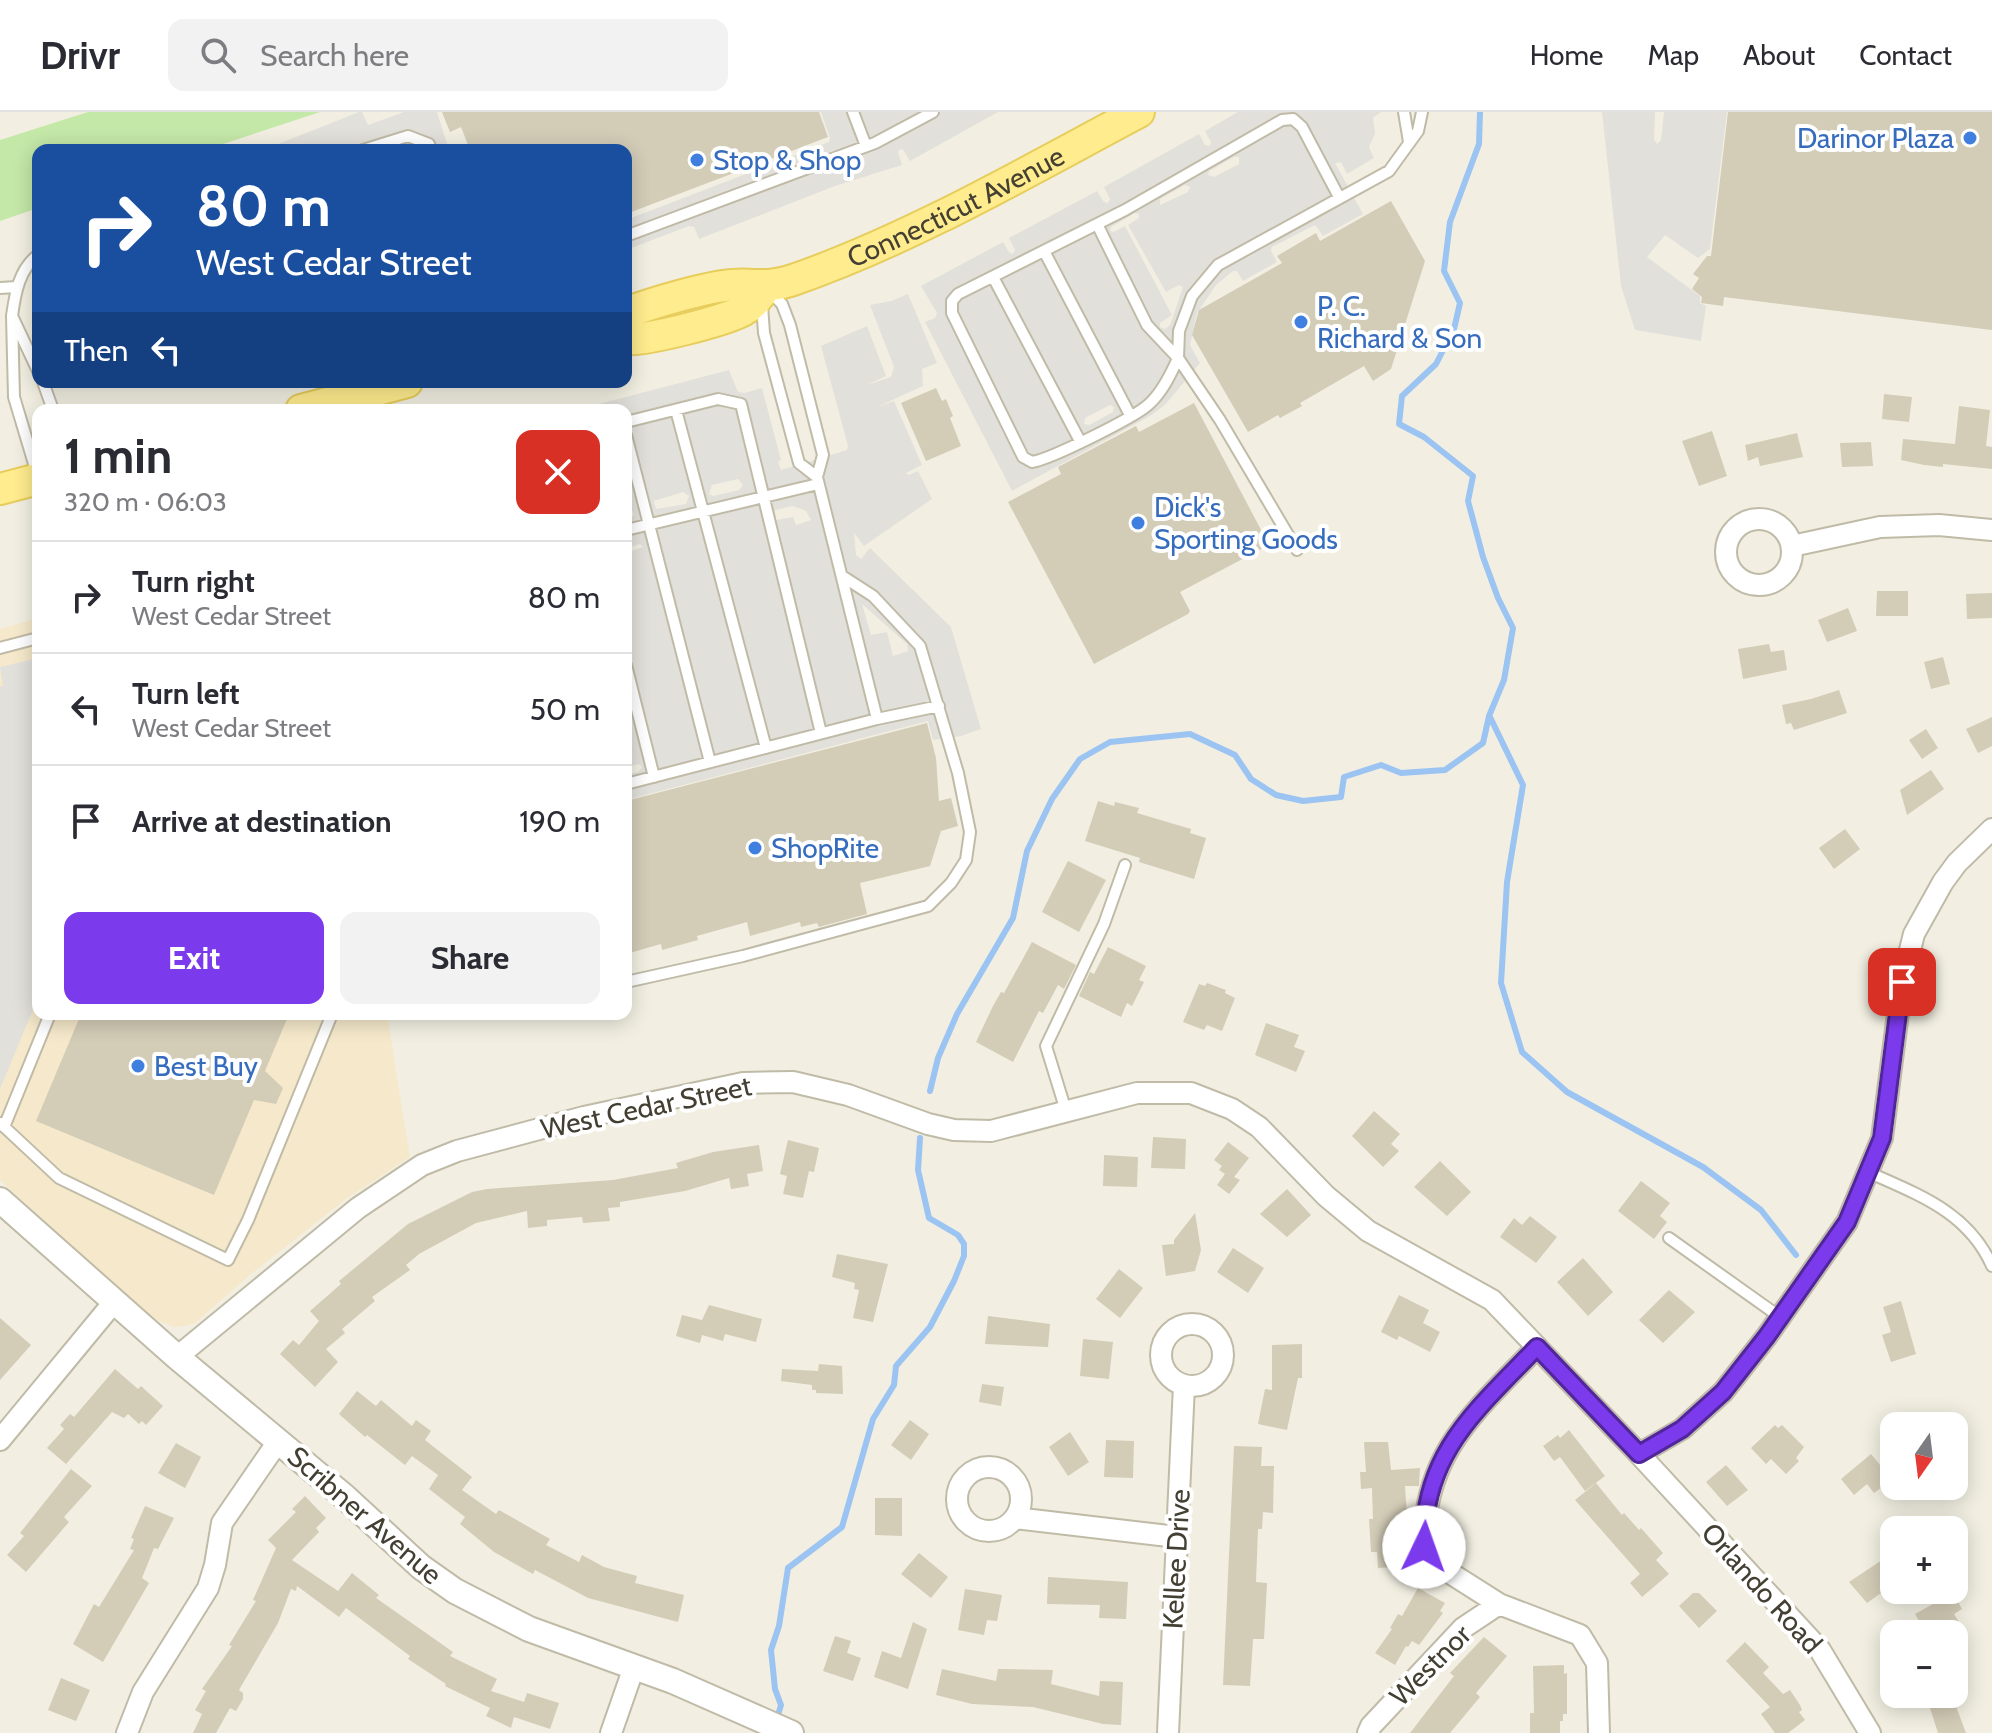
<!DOCTYPE html>
<meta charset="utf-8">
<style>
body{margin:0;font-family:Cabin,sans-serif;background:#f2f2f3;color:#2b2b33;height:100vh;display:flex;flex-direction:column;font-size:30px;white-space:nowrap}
*{box-sizing:border-box;margin:0}
p{font-size:26px;color:#7c7c81}
.icon{flex:none;width:44px;height:44px;fill:none;stroke:currentColor;stroke-width:2;stroke-linecap:round;stroke-linejoin:round}
.map{position:relative;flex:1;overflow:hidden}
.side{position:absolute;left:32px;top:292px;width:600px;height:616px;display:flex;flex-direction:column;background:#fff;border-radius:16px;box-shadow:0 4px 20px #0003}
.side>*{flex:none}
.guide{position:absolute;left:32px;top:32px;width:600px;height:244px;border-radius:16px;box-shadow:0 4px 20px #0003;background:#1a4fa0;color:#fff;overflow:hidden}
.needle{width:52px;rotate:194deg}
.fabs{position:absolute;left:1880px;top:1300px;display:grid;gap:16px}
.fabs a{display:grid;place-items:center;width:88px;height:88px;border-radius:16px;background:#fff;box-shadow:0 4px 20px #0003;font-size:40px}
.pin{position:absolute;display:grid;place-items:center;width:68px;height:68px;color:#fff;margin:-34px;border-radius:16px;box-shadow:0 4px 12px #0006}
.me{position:absolute;width:88px;margin:-44px;rotate:3deg;stroke-linejoin:round;filter:drop-shadow(0 0 6px #0008)}
.turn{display:flex;align-items:center;gap:28px;height:168px;padding:0 32px;font-size:36px}
.turn .icon{width:104px;height:104px;stroke-width:2.5}
.turn b{display:block;font-size:56px;line-height:68px}
.then{display:flex;align-items:center;height:76px;padding:0 32px;background:#0003;gap:16px;font-size:30px}
.round{display:grid;place-items:center;flex:none;width:84px;height:84px;border-radius:16px;background:#f2f2f3}
.head{display:flex;align-items:center;justify-content:space-between;height:136px;padding:0 32px}
h1{font-size:48px;font-weight:700;line-height:60px}
.button{display:flex;gap:16px;margin-top:auto;padding:16px 32px}
.button a{flex:1;height:92px;border-radius:16px;background:#7c3aed;color:#fff;font-size:32px;font-weight:700;line-height:92px;text-align:center}
.button a+a{background:#f2f2f3;color:#2b2b33}
ul{padding:0;list-style:none}
li{display:flex;align-items:center;gap:24px;height:112px;padding:0 32px;border-top:2px solid #e1e1e2}
li div{flex:1}
li b{display:block;font-size:30px}
li em{font-style:normal}
header{display:flex;align-items:center;gap:48px;box-sizing:border-box;height:112px;padding:0 40px;background:#fff;border-bottom:2px solid #e1e1e2}
header strong{font-size:38px}
nav{display:flex;gap:44px;margin-inline-start:auto;font-size:28px}
.search{width:560px;height:72px;background:#f2f2f3;display:flex;align-items:center;gap:20px;box-sizing:border-box;padding:0 28px;border-radius:16px;color:#7c7c81;font-size:30px}
.map>svg:first-child{display:block}
.commercial{fill:#f6e9cb}
.green{fill:#c4e8a8}
.parking{fill:#e2e0db;fill-rule:evenodd}
.lines{fill:none;stroke-linecap:round;stroke-linejoin:round}
.stream{stroke:#9bc4f2;stroke-width:6}
.building{fill:#d3ccb7}
.service-casing{stroke:#c0bba7;stroke-width:14}
.minor-casing{stroke:#c0bba7;stroke-width:24}
.tertiary-casing{stroke:#c0bba7;stroke-width:28}
.primary-casing{stroke:#e7cd5b;stroke-width:34}
.service{stroke:#fff;stroke-width:10}
.minor{stroke:#fff;stroke-width:20}
.tertiary{stroke:#fff;stroke-width:24}
.primary{stroke:#ffec8e;stroke-width:30}
.route-casing{stroke:#51269a;stroke-width:20}
.route{stroke:#7c3aed;stroke-width:14}
.shop-dot{fill:#3f7fe0;stroke:#fff;stroke-width:3}
.labels{text-anchor:middle;dominant-baseline:central;stroke-width:8;stroke-linejoin:round;paint-order:stroke}
.shop-label{font-size:28px;fill:#366cbe;stroke:#fff;text-anchor:start}
.street-label{font-size:28px;fill:#433f32;stroke:#fff}
</style>
<header>
<strong>Drivr</strong>
<div class="search"><svg class="icon" aria-label="search" viewBox="0 0 24 24"><circle cx="10" cy="10" r="6"/><path d="M15 15l6 6"/></svg>Search here</div>
<nav><a>Home</a><a>Map</a><a>About</a><a>Contact</a></nav>
</header>
<div class="map">
<svg width="1992" height="1621" viewBox="0 0 1992 1621">
<rect width="100%" height="100%" fill="#f2efe2"/>
<path class="commercial" d="M38,506v396h349l23,143 -64,42 -95,75 -56,49 -10,3 -12,1 -16,-7 -42,-34 -115,-106v-551z"/>
<path class="green" d="M88,0h232l-115,38h-167v58l-38,13v-81z"/>
<path class="parking" d="M359,0h3l6,13 36,-13h33l12,38h-186z
M821,0h177l-88,49 -7,-11 -3,-1 -2,3 4,13 -67,21 -136,53 -5,-12 -5,-1 -63,24v-30l203,-78 1,-4z
M1238,0h143l-8,6 2,16 -6,13 5,11 -27,16 -6,-12 -6,1 28,51 -40,22 -8,-11 -43,22 -1,4 6,11 -34,19 -6,-10h-4l-17,14 -19,28 -7,32 10,18 -35,42 -15,11 -138,75 -87,-169 10,-4 2,-5 -16,-27 82,-44 6,10 4,2 2,-4 -6,-12 88,-47 7,11 4,1 2,-4 -6,-12 95,-53 6,11 5,1 1,-4 -6,-11zM1234,45h5v7l-25,13 -6,-2 1,-4zM1185,73l5,2 -2,5 -28,13v-6zM1135,101l4,1v4l-11,7 38,67 13,-7 4,2 -13,38 -5,4 -5,-2v-4l12,-8 -47,-89 -11,6 -4,-1 1,-4zM1110,293l4,2 -1,5 -24,13 -5,-1 1,-6z
M1602,0h53l-1,27 3,5 4,-4 3,-28h63l-17,137 -12,9 -33,-23 -18,22 53,39v7l6,3 -5,35 -66,-11 -14,-44z
M908,182l29,69 -15,6 1,17 -46,21 17,-6 28,64 -16,8 3,2 9,-4 14,28 -68,47 -10,-13 2,22 5,4 9,-11 81,79 30,102 -20,7 -28,4 -5,-19 -302,79v-25l12,-3 4,-5 -3,-3 -13,3v-214l17,-6 -3,-3 -14,4v-28l8,-5 -3,-8h-5v-97h-50l153,-40 9,22 6,1 18,-5 19,72 -3,2 3,8 66,-20 1,-4 -27,-100 46,-20 19,50 -19,9 24,-8 3,-10 -24,-62 21,-4zM738,367l5,6 -4,5 -26,6 -4,-2 3,-9zM683,380l6,4 -3,8 -30,5 -2,-8zM793,394l13,5 5,9 -15,5 -3,-8 -17,3 -1,-10zM862,492l45,40 1,7 -15,5 -6,-24 -16,3z
M38,546v340l-38,91v-403h3l-3,-19z"/>
<g class="lines">
<path class="stream" d="M1490,605l33,68 -16,97 -6,101 21,69 45,40 136,75 58,43 35,45
M930,979l8,-33 19,-44 56,-96 14,-67 25,-52 28,-40 30,-17 80,-8 45,21 16,24 25,16 27,6 38,-4 3,-20 37,-12 20,8 44,-3 38,-27 6,-27 15,-36 9,-52 -15,-30 -15,-41 -15,-56 5,-25 -49,-39 -25,-13 3,-28 34,-32 18,-35 6,-26 -16,-32 6,-49 29,-78 1,-32
M776,1610l5,-17 -6,-16 -4,-39 8,-24 9,-58 54,-41 31,-108 21,-34 2,-19 34,-39 24,-46 10,-25v-12l-6,-9 -29,-17 -11,-48 2,-32"/>
</g>
<path class="building" d="M442,0h377l9,25 -202,77v-64h-156l-9,-23 -11,5z
M1728,0h264v218l-268,-33 -1,9 -22,-3 1,-6 -10,-8 7,-11 -6,-4 14,-18h4z
M1391,89l34,60 -34,108 -18,12 -9,-15 -64,37 2,3 -22,12 -2,-3 -30,17 -56,-97 7,-25 83,-47 -5,-7 39,-23 4,8z
M936,276l6,13 4,-2 7,17 -3,2 11,28 -35,15 -25,-58z
M1884,282l28,3 -3,25 -27,-3z
M1194,291l75,142 -89,47 10,19 -2,3 -94,50 -86,-162 53,-28 -3,-7 78,-41 3,6z
M1959,294l31,4 -4,36 6,1v22l-49,-5v3l-19,-2 -23,-5 2,-21 52,5z
M1712,319l15,45 -28,10 -17,-45z
M1797,321l6,24 -43,9 -2,-9 -10,4 -3,-16z
M1871,330l2,24 -31,1 -2,-24z
M1877,479h31v25h-32z
M1992,481v25l-25,1 -1,-25z
M1848,496l9,23 -30,11 -9,-22z
M1769,532l2,8 13,-2 3,20 -44,9 -5,-30z
M1943,545l7,27 -19,5 -7,-27z
M1839,578l8,23 -53,17 -3,-7 -5,1 -4,-19 29,-6z
M1992,605v29l-14,7 -12,-24z
M927,611l9,35 3,43 12,-3 7,28 -17,5 -11,35 -70,17 7,31 -48,13 -2,-4 -16,4 -1,-5 -50,14 -3,-14 -50,14 1,4 -36,10 -1,-6 -35,10v-153z
M1926,617l12,19 -16,11 -13,-19z
M1931,658l13,19 -37,26 -7,-25z
M1098,689l16,5 1,-4 24,6 -2,5 54,16 -1,4 16,5 -12,41 -55,-17 1,-4 -55,-17z
M1845,717l15,20 -26,20 -15,-21z
M1068,749l38,19 -27,52 -37,-20z
M1032,830l44,23 -12,24 -6,-4 -15,28 -4,-2 -26,51 -37,-20 17,-36 8,-14 3,1z
M1108,835l38,19 -7,14 5,2 -12,24 -5,-3 -6,14 -42,-21 11,-24 4,2z
M1207,871l19,7 -1,3 10,5 -13,33 -15,-6 -3,5 -21,-8 16,-38 6,2z
M81,902h208l-24,57 18,17 -7,16 -22,-4 -40,95 -178,-74z
M1266,911l33,12 -5,12 11,4 -9,21 -41,-17z
M1374,999l26,23 -9,10 8,7 -16,16 -31,-31z
M1153,1025l33,2 -1,30 -34,-1z
M788,1028l31,8 -5,24 -5,-1 -6,27 -20,-4 4,-18 -7,-2z
M1228,1030l21,16 -15,19 6,3 -11,14 -12,-9 8,-11 -6,-4 3,-4 -8,-6z
M759,1033l4,26 -16,3 2,12 -18,3 -2,-11 -44,13 -65,11v5l-12,1 2,13 -27,2 -1,-6 -35,3v6l-19,2 -1,-17 -51,12 -57,31 -13,11 4,5 -38,27 3,4 -33,28 3,4 -19,16 12,13 -23,25 -35,-33 13,-14 6,5 20,-24 -9,-10 31,-27 -2,-3 69,-57 64,-32 15,-3 126,-9 65,-12 -2,-5 37,-11z
M1104,1043l34,2 -1,30 -34,-1z
M1440,1049l31,31 -24,24 -33,-29z
M1641,1069l29,22 -10,13 7,6 -13,17 -36,-28z
M1287,1077l24,26 -24,22 -27,-23z
M1195,1101l6,37 -6,21 -29,5 -4,-31 12,-1v-4z
M1530,1104l27,21 -21,26 -36,-26 14,-19 8,7z
M1233,1136l31,20 -16,25 -31,-21z
M837,1142l51,10 -15,58 -20,-4 6,-28 -5,-1 1,-6 -23,-6z
M1583,1146l30,34 -25,24 -31,-34z
M1119,1157l24,19 -23,30 -24,-19z
M1669,1178l26,22 -32,31 -24,-23z
M1399,1183l30,15 -6,13 17,9 -10,20 -31,-16 -2,4 -16,-8z
M1901,1189l15,53 -25,8 -9,-27 9,-3 -8,-25z
M709,1193l53,14 -6,23 -31,-8 -2,7 -21,-6 -2,8 -24,-7 6,-21 20,5z
M988,1204l62,8 -2,23 -63,-3z
M0,1206l31,27 -31,35z
M1083,1227l30,3 -4,37 -29,-3z
M1302,1232v34h-4l-11,52 -29,-6 7,-35 7,1v-45z
M819,1252l23,2 1,28 -27,-1v-3h-4v-5l-31,-4 1,-12 36,2z
M115,1257l23,20 3,-3 22,20 -17,19 -4,-4 -3,3 -11,-10 -4,4 -12,-6 -46,52 -19,-16 17,-19 -4,-4 10,-11 4,3z
M982,1272l22,3 -3,19 -22,-4z
M357,1279l19,15 5,-6 31,26 4,-6 15,11 -6,9 47,37 -10,13 34,24 3,-4 51,29 -4,6 33,17 3,-7 22,12 33,9 -2,7 49,12 -6,27 -90,-24 -53,-28 -2,4 -39,-22 -34,-28 5,-7 -36,-28 9,-14 -26,-19 -7,9 -38,-30 -2,2 -26,-23z
M910,1308l19,14 -18,26 -20,-15z
M1775,1313l3,3 4,-3 22,22 -8,11 3,3 -13,13 -15,-15 -5,5 -15,-16z
M1569,1318l36,46 -20,15 -25,-34 -6,4 -11,-15 15,-11 2,3z
M1070,1320l19,30 -21,14 -19,-29z
M1106,1328l28,1 -1,37 -29,-1z
M1364,1330h24l3,28 29,-2 -1,18h-14l2,32h-5l2,32 4,-1 1,17 -31,2 -1,-16h-6l-2,-33h4l-1,-31 -11,1 -1,-17h6z
M176,1331l25,14 -16,31 -27,-15z
M1234,1334l28,1 -1,19h13l-1,47 -10,-1 -1,17h-4l-2,53 11,1 -3,56h-11l-3,47 -27,-1z
M1871,1342l14,17 -3,3 7,8 -15,11 -7,-9 -13,11 -13,-16z
M1726,1353l22,25 -21,16 -21,-24z
M71,1357l21,17 -28,31 5,5 -43,50 -19,-17 17,-19 -4,-3z
M1596,1371l26,32 2,-2 15,17 2,-2 22,25 -7,7 13,14 -27,23 -12,-14 10,-9 -65,-74z
M305,1384l21,22 -10,10 3,4 -27,28 46,31 14,-18 27,22 -3,3 77,54 -3,4 47,23 -6,12 33,11 3,-9 32,10 -9,26 -36,-12 -3,11 -25,-12 4,-8 -45,-22 1,-2 -38,-25 2,-3 -64,-48 -7,9 -42,-31 -1,5 -5,-2 -13,34 -39,67 4,3v6l-7,12 -6,-3 -14,25h-23l9,-19 -7,-4 11,-19 -4,-2 30,-43 -3,-1 27,-44 -3,-1 23,-52 -8,-8 28,-28 -4,-3z
M875,1386h27v38l-27,-1z
M145,1394l29,12 -16,31 -4,-1 -12,30 7,5 -46,79 -30,-18 21,-40 5,3 35,-57 -4,-1 4,-10 -3,-1z
M1894,1440v32l-27,19 -18,-21z
M919,1441l29,24 -17,21 -30,-24z
M1048,1465l80,5 -2,37 -27,-1 1,-13 -53,-1z
M1418,1476l27,15 -5,8 3,2 -24,32 -7,-4 -4,6 -2,-1 -11,19 -20,-12 17,-24 -2,-1 8,-14 4,2z
M965,1477l37,6 -5,26 -10,-1 -3,15 -26,-5z
M1693,1481h6l18,18 -18,17 -20,-22z
M1953,1481l9,16 -8,5 5,8 -22,12h-10l-12,-20z
M913,1510l14,7 -19,60 -34,-12 8,-26 19,7z
M835,1524l16,5 -4,12 14,5 -8,23 -30,-10z
M1484,1525l23,19 -31,37 4,4 -30,36h-40l44,-57 -4,-3z
M1745,1530l24,25 -6,6 20,21 7,-4 10,15 2,5 -3,2 6,8 -17,13h-13l-14,-19 9,-7 -44,-46z
M1564,1553v9l3,-1v41h-4v7h-3v12h-30v-20h4l-1,-47z
M942,1557l54,12 2,-12 55,1 -2,14 48,12 1,-15 23,1 -2,43 -18,-1 -70,-17 -61,-3 -36,-9z
M61,1566l29,12 -14,31 -28,-11z
M1954,1589l12,32h-28l-8,-25z"/>
<g class="lines">
<defs>
<path id="service" d="M853,0l13,34
M1404,0l5,30
M363,38l45,-14 21,8 2,6
M1097,112l50,101 31,33c-7,16 -16,35 -30,47 -15,13 -97,54 -116,57l-9,-5 -71,-144v-12l6,-7 167,-84 157,-90 11,-1 9,8 37,70
M626,124l249,-93 58,-31
M1044,139l86,164
M993,165l87,164
M0,176l16,-1
M762,193l2,28 35,130 18,14
M12,204c3,-22 7,-47 26,-61
M43,270l10,28
M676,298l90,338
M626,310l92,-23 23,5 80,329
M626,323l84,327
M38,365l-24,-80 -2,-81 26,55
M626,418l192,-46
M1297,438l-77,-130 -42,-62 1,-27 13,-35 26,-31 171,-94 29,-40 4,-19
M0,536l38,-10
M626,553l28,112
M877,607l62,-13
M626,672l251,-65 -60,-242 6,-22 -33,-130 -8,-21 -12,-12
M626,870l117,-26 185,-50 23,-23 15,-23 4,-28 -12,-59 -38,-127 -47,-50 -31,-20
M1066,999l-20,-65 58,-122 21,-59
M0,1011l59,55 169,82 20,-40 84,-206
M4,1015l46,-113
M1868,1060c51,23 100,40 124,94
M1669,1126l111,79"/>
<path id="minor" d="M1726 440a33 33 0 1 1 66 0a33 33 0 1 1-66 0Z
M1792,434l88,-19 59,-2 53,5
M1161 1243a31 31 0 1 1 62 0a31 31 0 1 1-62 0Z
M1537,1235c-60,63 -114,105 -113,200l23,24 52,33 81,31 17,28 2,70
M177,1245l181,-149 64,-43 35,-14 127,-34 159,-34 50,-1 55,13 80,29 26,6 37,1 146,-38h54l41,16 27,18 67,69 42,35 124,69 147,154 181,196 50,83
M0,1328l114,-138
M1639,1342l43,-25 41,-37 44,-56 80,-114 35,-84 20,-156 12,-48 29,-52 14,-19 35,-34
M957 1387a32 32 0 1 1 64 0a32 32 0 1 1-64 0Z
M1015,1406l162,19
M127,1621l16,-41 65,-104 7,-23 7,-42 57,-83
M611,1621l23,-66
M1168,1621l16,-348
M1368,1621l3,-7 92,-98 36,-24"/>
<path id="tertiary" d="M0,1088l177,157 168,140 76,70 34,24 74,38 144,52 118,52"/>
<g id="primary">
<path id="s1" d="M626,201c26,-10 80,-26 106,-28 25,-2 34,4 61,-5 118,-41 235,-109 346,-168"/>
<path d="M626,227c17,3 101,-19 118,-29 9,-5 15,-14 22,-23"/>
<path d="M301,298l106,-28"/>
<path d="M0,377l38,-10"/>
</g>
</defs>
<use href="#service" class="service-casing"/>
<use href="#minor" class="minor-casing"/>
<use href="#tertiary" class="tertiary-casing"/>
<use href="#primary" class="primary-casing"/>
<use href="#service" class="service"/>
<use href="#minor" class="minor"/>
<use href="#tertiary" class="tertiary"/>
<use href="#primary" class="primary"/>
</g>
<g class="lines">
<defs>
<path id="route" d="M1424,1435c-2,-94 53,-137 113,-200l102,107 43,-25 41,-37 44,-56 80,-114 35,-84 20,-156"/>
</defs>
<use href="#route" class="route-casing"/>
<use href="#route" class="route"/>
</g>
<g class="shop-dot">
<circle cx="1970" cy="26" r="8"/>
<circle cx="697" cy="48" r="8"/>
<circle cx="1301" cy="210" r="8"/>
<circle cx="1138" cy="411" r="8"/>
<circle cx="755" cy="736" r="8"/>
<circle cx="138" cy="954" r="8"/>
</g>
<g class="labels">
<g class="shop-label">
<text x="1954" y="26" text-anchor="end">Darinor Plaza</text>
<text x="713" y="48">Stop &amp; Shop</text>
<text x="1317" y="194">P. C.<tspan x="1317" dy="32">Richard &amp; Son</tspan></text>
<text x="1154" y="395">Dick's<tspan x="1154" dy="32">Sporting Goods</tspan></text>
<text x="771" y="736">ShopRite</text>
<text x="154" y="954">Best Buy</text>
</g>
<g class="street-label">
<text stroke="none"><textPath href="#s1" startOffset="350">Connecticut Avenue</textPath></text>
<text transform="translate(646 995) rotate(-12)">West Cedar Street</text>
<text transform="translate(365 1403) rotate(41)">Scribner Avenue</text>
<text transform="translate(1176 1447) rotate(-87)">Kellee Drive</text>
<text transform="translate(1762 1476) rotate(48)">Orlando Road</text>
<text transform="translate(1430 1553) rotate(-45)">Westnor</text>
</g>
</g>
</svg>
<div class="fabs">
<a><svg class="needle" viewBox="-14 -14 28 28"><path d="M0-13l5 13h-10z" fill="#e53935"/><path d="M0 13l5-13h-10z" fill="#7c7c81"/></svg></a>
<a>+</a>
<a>−</a>
</div>
<div class="pin" style="left:1902px;top:870px;background:#d93025"><svg class="icon" aria-label="arrive" viewBox="0 0 24 24"><path d="M6 21V4h12l-3 4 3 4H6"/></svg></div>
<svg class="me" style="left:1424px;top:1435px" viewBox="-20 -20 40 40"><circle r="19" fill="#fff"/><path d="M0-13L10 11 0 6-10 11z" fill="#7c3aed"/></svg>
<div class="guide">
<div class="turn"><svg class="icon" aria-label="right" viewBox="0 0 24 24"><path d="M7 20v-9h11M14 6l5 5-5 5"/></svg><div><b>80 m</b>West Cedar Street</div></div>
<div class="then">Then<svg class="icon" aria-label="left" viewBox="0 0 24 24"><path d="M17 20v-9H6M10 6l-5 5 5 5"/></svg></div>
</div>
<section class="side">
<div class="head"><div><h1>1 min</h1><p>320 m · 06:03</p></div><a class="round" style="background:#d93025;color:#fff"><svg class="icon" aria-label="close" viewBox="0 0 24 24"><path d="M6 6l12 12M18 6L6 18"/></svg></a></div>
<ul>
<li><svg class="icon" aria-label="right" viewBox="0 0 24 24"><path d="M7 20v-9h11M14 6l5 5-5 5"/></svg><div><b>Turn right</b><p>West Cedar Street</p></div><em>80 m</em></li>
<li><svg class="icon" aria-label="left" viewBox="0 0 24 24"><path d="M17 20v-9H6M10 6l-5 5 5 5"/></svg><div><b>Turn left</b><p>West Cedar Street</p></div><em>50 m</em></li>
<li><svg class="icon" aria-label="arrive" viewBox="0 0 24 24"><path d="M6 21V4h12l-3 4 3 4H6"/></svg><div><b>Arrive at destination</b></div><em>190 m</em></li>
</ul>
<div class="button"><a>Exit</a><a>Share</a></div>
</section>
</div>
